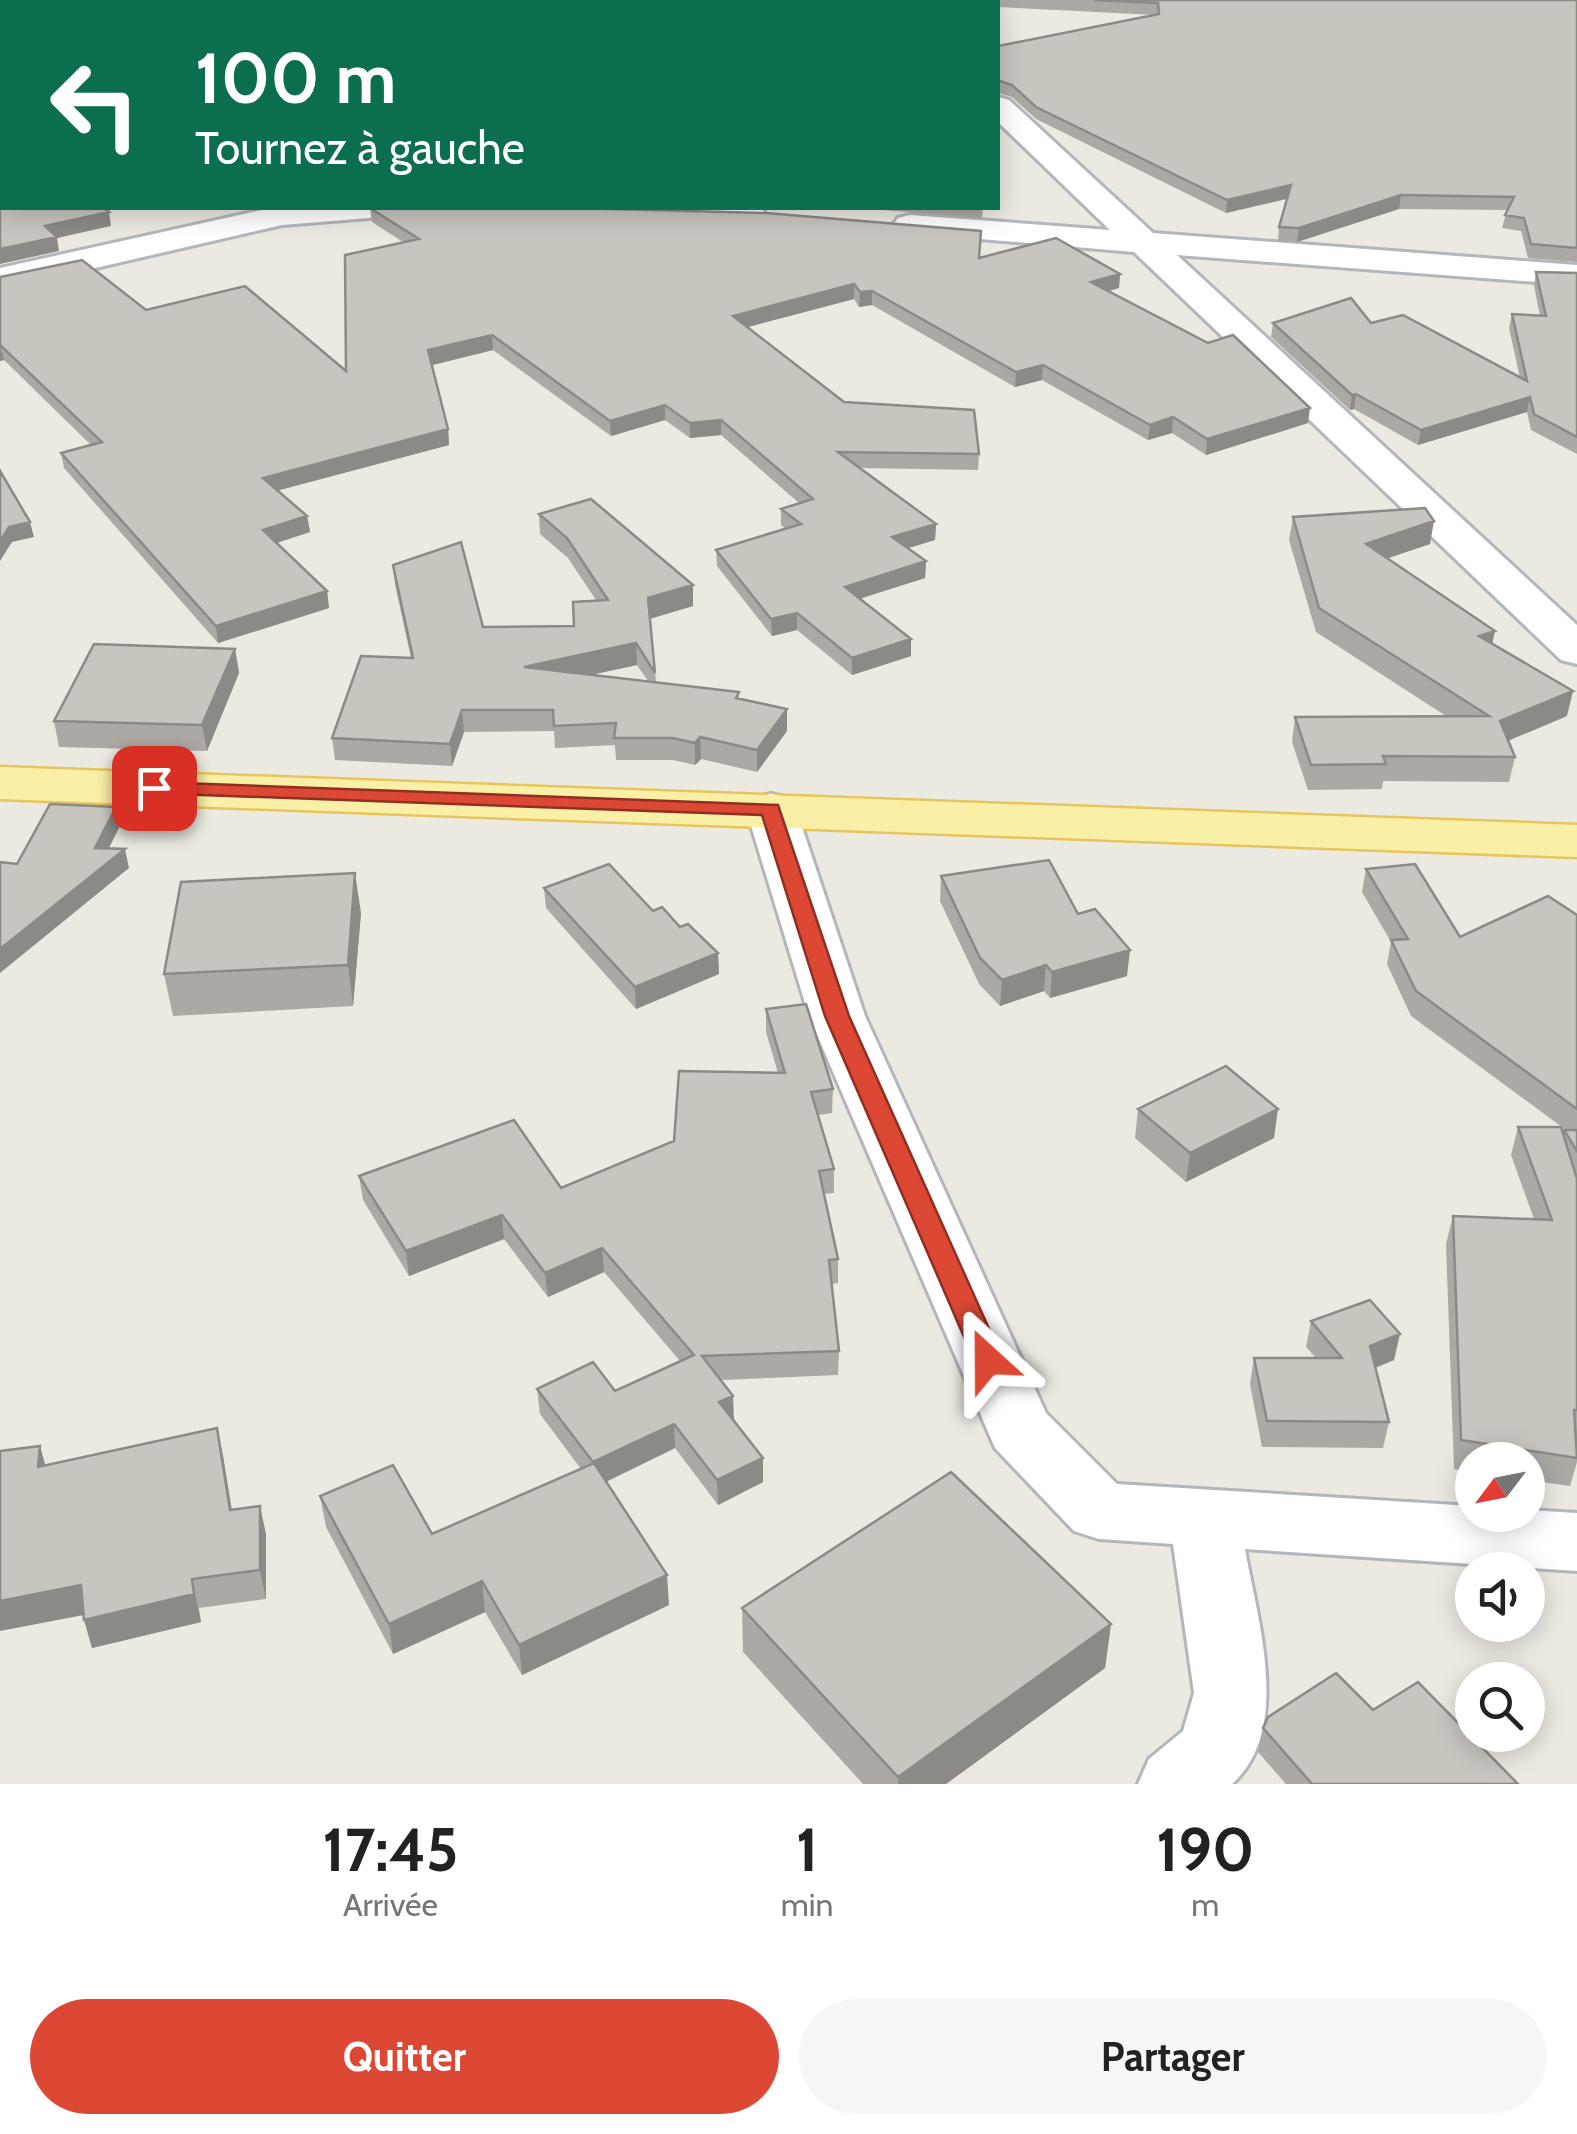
<!DOCTYPE html>
<html lang="fr">
<meta charset="utf-8">
<style>
body{margin:0;font-family:Cabin,sans-serif;background:#f6f6f6;color:#222;height:100vh;display:flex;flex-direction:column;font-size:38px;white-space:nowrap}
*{box-sizing:border-box;margin:0}
p{font-size:32px;color:#767676}
.icon{flex:none;width:55px;height:55px;fill:none;stroke:currentColor;stroke-width:2;stroke-linecap:round;stroke-linejoin:round}
.map{position:relative;height:1784px;overflow:hidden}
.panel{display:flex;flex-direction:column;background:#fff;flex:1}
.panel>*{flex:none}
.top-card{position:absolute;left:0px;top:0px;width:1000px;height:210px;box-shadow:0 5px 25px #0003;background:#0b6e4f;color:#fff;overflow:hidden}
.needle{width:65px;rotate:238deg}
.controls{position:absolute;left:1455px;top:1442px;display:grid;gap:20px}
.controls a{display:grid;place-items:center;width:90px;height:90px;border-radius:50%;background:#fff;box-shadow:0 5px 25px #0003;font-size:50px}
.pin{position:absolute;display:grid;place-items:center;width:85px;height:85px;color:#fff;margin:-42px;border-radius:20px;box-shadow:0 5px 15px #0006}
.me{position:absolute;width:110px;margin:-55px;rotate:336deg;stroke-linejoin:round;filter:drop-shadow(0 0 8px #0008)}
.turn{display:flex;align-items:center;gap:35px;height:210px;padding:0 30px;font-size:45px}
.turn .icon{width:130px;height:130px;stroke-width:2.5}
.turn b{display:block;font-size:70px;line-height:85px}
.eta{display:flex;justify-content:space-evenly;align-items:center;height:170px;text-align:center}
.eta b{font-size:60px;font-weight:700;line-height:70px}
.primary-button{display:flex;gap:20px;margin-top:auto;padding:20px 30px}
.primary-button a{flex:1;height:115px;border-radius:60px;background:#dc4834;color:#fff;font-size:40px;font-weight:700;line-height:115px;text-align:center}
.primary-button a+a{background:#f6f6f6;color:#222}
.map>svg:first-child{display:block}
.lines{fill:none;stroke-linecap:round;stroke-linejoin:round}
.minor-casing{stroke:#b3b6ba;stroke-width:6}
.major-casing{stroke:#e7c55d;stroke-width:5}
.minor{fill:#fff;fill-rule:evenodd}
.major{fill:#f9efa7;fill-rule:evenodd}
.wall{fill:#aca9a4;fill-rule:evenodd}
.shaded-wall{fill:#8c8a86}
.building{fill:#c8c5bf;stroke:#8c8a86;stroke-width:2.5}
.route{fill:#dc4834;stroke:#8f2f22;stroke-width:2.5}
</style>
<div class="map">
<svg width="1577" height="1784" viewBox="0 0 1577 1784">
<rect width="100%" height="100%" fill="#ebe9e0"/>
<g class="lines">
<defs>
<path id="minor" d="M870,0h29l2,2h-29z
M998,97l11,3 144,133 424,32v20l-400,-30 400,370v39l-16,-4 -427,-408 -236,-20 -5,-7 5,-7 12,-3 200,15 -112,-108z
M271,208h114l-4,7 -12,3 -87,7 -282,65v-22z
M559,208h202l4,5 -5,7 -12,3 -173,-5 -12,-3z
M771,794l18,4 7,11 69,207 181,397 71,71 355,22v9h56v-5l49,3v58l-332,-22c12,69 48,181 -13,235h-94l11,-25 34,-28 11,-38 -21,-149 -74,-5 -25,-8 -79,-83 -186,-432 -63,-207 7,-11z"/>
<path id="major" d="M0,767l1577,58v32l-1577,-58z"/>
</defs>
<use href="#minor" class="minor-casing"/>
<use href="#major" class="major-casing"/>
<use href="#minor" class="minor"/>
<use href="#major" class="major"/>
</g>
<path class="wall" d="M741,0h82v2h-57z
M950,0h627v262l-49,-4 -7,-27 -19,-3 5,-18 -108,-1 -102,33 -19,-1 1,-14 8,-28 -61,14 -190,-94 -24,-22 -13,-4 -1,-47 158,-31 -158,-8v-5h-45z
M370,208l609,50 141,16 -1,14 -10,3 199,132 -102,32 -34,-22 -24,7 -106,-60 -27,7 -143,-82 -13,2 -5,-8 -107,28 97,75 135,52 -1,16 -118,-2 76,56 -1,16 -27,8 18,13 -1,17 -65,21 51,40v17l-59,19 -55,-45 -25,6 -55,-70 -1,-16 70,-21 -5,-4v-16l18,-6 -78,-68 -31,3 -25,-18 -54,16 -118,-86 -62,15 17,64 1,16 -171,45 29,26 3,16 -33,11 50,48 2,17 -111,35 -154,-175 -3,-15 30,-8 -87,-85 -4,1v-84l146,33 200,61 57,-129 -31,-20z
M857,208h126l-1,10z
M1536,272l41,1v181l-46,-24 -4,-18 -109,33 -64,-36 -4,1 -79,-73 2,-14h98l149,55 -11,-50 3,-14 28,2 -6,-30z
M539,514l154,71v21l-43,13 6,63 83,10v6l48,33 -30,41 -56,-13 -6,6 -22,-5h-57l-1,-15 -60,3 -1,-17 -90,1 -12,34 -117,-6 -3,-22 79,-80 -16,-73 -2,-20 90,62 91,-1 22,-26 -28,-42 -28,-24zM637,665l11,16 -58,-6z
M1293,517l137,27 -43,14 105,86 75,72 -59,25 7,16 -6,25 -126,-1 -1,8 -74,1 -16,-48 3,-25 151,-1 -130,-84 -27,-92z
M235,649l4,24 -32,78 -148,-4 -5,-26z
M1366,869l94,68 117,-22v547l-7,24 -42,-6v-20h-56v12l-18,-3 -8,-225 7,-28 81,3 -23,-64 7,-28 45,7 1,-4h2l-155,-114 -24,-52 4,-22 -29,-50z
M941,876l137,38 49,62 -77,22 -6,-7 -44,15 -21,-22 -39,-83z
M544,888l109,23 65,42 1,21 -83,35 -90,-101z
M361,913l-8,93 -180,10 -9,-42z
M766,1009l67,80 -1,24 -14,2 16,54v24l-10,1 14,65v24l-6,1 7,67 -1,24 -117,5 12,40 30,62 -45,23 -43,-57 -69,34 63,123 -147,70 -37,-63 -92,42 -67,-127 -6,-31 112,38 149,-65 -41,-55 -3,-25 78,2 65,-30 -76,-89 -56,25 -44,-58 -95,37 -46,-76 -4,-24 202,12 113,-47 104,-68 -12,-41z
M1138,1109l136,29 -88,44 -51,-44z
M1311,1321l83,39 -19,8 14,54 -6,26 -121,-1 -12,-63 4,-26h62l-10,-11z
M40,1446l5,19 178,-9 9,54 34,24v65l-67,9 2,14 -109,26z
M742,1608l369,16 -6,44 -159,116h-83l-120,-132z
M1373,1710l145,74h-232l-28,-32 5,-24z"/>
<path class="shaded-wall" d="M1291,185l-2,13 -63,15 1,-13z
M1401,195l-2,14 -102,33 2,-14z
M109,212l2,14 -54,12 2,13 -59,13v-15l45,-23z
M1120,274l-1,14 -29,8 1,-14z
M854,284v15l-121,32v-15z
M872,291v14l-13,2 1,-15z
M492,335l1,15 -64,16 -1,-16z
M0,345l4,15 -4,1z
M1043,365l-1,15 -27,7 1,-15z
M1356,394l-2,15 -4,1 2,-15z
M1530,397l-3,15 -109,33 3,-15z
M665,405v15l-54,16 -1,-15z
M1310,408l-2,15 -102,32 1,-16z
M1173,417l-1,16 -24,7 2,-15z
M721,420v15l-31,3v-15z
M448,429l1,16 -184,49 -2,-16z
M307,516l3,16 -44,14 -3,-16z
M1434,521l-4,23 -68,23 4,-23z
M30,522l4,15 -22,5 -12,19v-20l9,-14z
M936,524l-1,16 -43,13v-16z
M926,561l-1,17 -80,25v-16z
M693,585v21l-44,13 -1,-21z
M327,591l2,17 -111,35 -2,-17z
M797,613v17l-25,6 -1,-17z
M1495,631l-5,24 -11,-19z
M911,639v17l-59,19v-17z
M636,643l1,22 -112,24 -1,-22z
M235,649l4,24 -32,78 -5,-26z
M1573,691l-6,25 -72,30 5,-25z
M787,709v22l-30,41v-22z
M462,710l2,22 -12,34 -2,-22z
M700,737l1,22 -6,6v-22z
M116,807l4,19 -21,42 -4,-20z
M125,849l4,19 -129,105v-24z
M355,873l6,40 -8,93 -5,-41z
M1130,950l-3,26 -77,22 2,-26z
M718,953l1,21 -83,35 -1,-22z
M1046,965l-2,26 -44,15 2,-26z
M1278,1109l-4,29 -88,44 4,-29z
M502,1215l2,24 -95,37 -3,-25z
M602,1248l2,24 -56,25 -3,-24z
M1400,1334l-6,26 -30,12 6,-26z
M733,1396l1,24 -15,-18z
M674,1424l1,24 -80,39 -2,-25z
M217,1428l6,28 13,82 -6,-28z
M40,1446l8,29 -10,-8z
M763,1458v24l-45,23 -1,-25z
M260,1506l6,28v65l-6,-29z
M667,1575l2,30 -147,70 -3,-30z
M192,1579l9,43 -109,26 -8,-28z
M482,1581l3,31 -92,42 -4,-30z
M81,1585l8,29 -89,17v-30z
M1111,1624l-6,44 -159,116h-48v-7z"/>
<path class="building" d="M166,0h142l4,2h-143z
M1094,0h483v248l-46,-4 -7,-26 -19,-3 9,-18 -113,-2 -102,33 -20,-1 12,-42 -64,15 -191,-93 -24,-22 -12,-4 -2,2v-37l161,-32 -1,-11z
M0,177l2,2v29h101l6,4 -64,14 12,11 -57,12z
M370,208h203l193,5 215,18 -2,27 77,-20 64,36 -29,8 117,61 25,-8 77,73 -103,31 -34,-22 -23,8 -107,-60 -27,7 -144,-81 -12,1 -6,-8 -121,32 111,86 130,8 5,44 -141,-2 98,72 -44,13 34,24 -81,26 66,52 -59,19 -55,-45 -26,6 -55,-69 85,-26 -20,-15 32,-10 -92,-79 -31,3 -25,-18 -55,16 -118,-86 -64,15 20,79 -185,49 44,38 -44,14 64,61 -111,35 -155,-173 41,-11 -102,-97v-68l82,-17 64,50 99,-24 101,85 -1,-116 74,-16z
M1536,272l41,1v164l-43,-23 -4,-17 -109,33 -65,-36 -4,1 -79,-72 78,-25 20,25 32,-8 124,66 -15,-67 34,2z
M0,471l30,51 -21,5 -9,14z
M591,499l102,86 -45,13 7,75 -19,-30 -112,24 215,25 -3,6 51,11 -30,41 -57,-13 -5,6 -22,-5h-59l2,-15 -62,3 -1,-16h-91l-12,34 -118,-6 29,-82 52,2 -20,-93 68,-23 22,85 91,-1 -1,-24 35,-2 -41,-62 -28,-24z
M1425,508l9,13 -68,23 129,87 -16,5 94,55 -73,30 15,36 -132,-1 3,8 -75,1 -16,-48 194,-1 -170,-108 -26,-91z
M94,644l141,5 -33,76 -148,-4z
M50,804l66,3 -21,41 30,1 -125,100v-87l17,2z
M1049,860l29,54 17,-5 35,41 -78,22 -6,-7 -44,15 -22,-22 -39,-82z
M609,864l44,47 9,-4 18,20 8,-3 30,29 -83,34 -91,-99z
M1415,864l45,73 88,-41 29,19v194l-161,-118 -25,-51 17,-1 -42,-70z
M355,873l-7,92 -184,9 17,-92z
M806,1004l27,85 -22,3 23,77 -15,2 19,88 -9,1 10,91 -137,5 31,40 -14,6 44,56 -46,22 -43,-56 -81,38 -56,-73 56,-27 22,29 79,-36 -92,-107 -57,25 -43,-58 -96,36 -47,-75 155,-56 47,68 113,-47 5,-70 106,2 -19,-64z
M1226,1066l52,43 -88,44 -52,-44z
M1518,1127h43l16,52v231h-3l3,48 -116,-18 -8,-224 99,4z
M1564,1130h13v21z
M1370,1300l30,34 -30,12 19,76 -122,-1 -13,-63h88l-31,-37z
M217,1428l13,82 30,-4v64l-68,9 2,15 -110,26 -3,-35 -81,16v-150l40,-5 -2,21z
M594,1463l73,112 -148,70 -37,-64 -93,43 -69,-128 73,-31 39,69z
M951,1472l160,152 -213,153 -156,-169z
M1336,1673l37,37 45,-28 100,102h-206l-49,-56 5,-11z"/>
<path class="route" d="M154,782l624,23 71,211 154,344 -4,8 -11,3 -10,-3 -4,-8 -149,-344 -63,-201 -616,-22 -3,-5 3,-4z"/>
</svg>
<div class="controls">
<a><svg class="needle" viewBox="-14 -14 28 28"><path d="M0-13l5 13h-10z" fill="#e53935"/><path d="M0 13l5-13h-10z" fill="#767676"/></svg></a>
<a><svg class="icon" aria-label="sound" viewBox="0 0 24 24"><path d="M4 9h4l5-4v14l-5-4H4zM17 9q2 3 0 6"/></svg></a>
<a><svg class="icon" aria-label="search" viewBox="0 0 24 24"><circle cx="10" cy="10" r="6"/><path d="M15 15l6 6"/></svg></a>
</div>
<div class="pin" style="left:154px;top:788px;background:#d93025"><svg class="icon" aria-label="arrive" viewBox="0 0 24 24"><path d="M6 21V4h12l-3 4 3 4H6"/></svg></div>
<svg class="me" style="left:988px;top:1360px" viewBox="-20 -20 40 40"><path d="M0-17L14 15 0 8-14 15z" fill="#dc4834" stroke="#fff" stroke-width="4"/></svg>
<div class="top-card">
<div class="turn"><svg class="icon" aria-label="left" viewBox="0 0 24 24"><path d="M17 20v-9H6M10 6l-5 5 5 5"/></svg><div><b>100 m</b>Tournez à gauche</div></div>
</div>
</div>
<section class="panel">
<div class="eta">
<div><b>17:45</b><p>Arrivée</p></div>
<div><b>1</b><p>min</p></div>
<div><b>190</b><p>m</p></div>
</div>
<div class="primary-button"><a>Quitter</a><a>Partager</a></div>
</section>
